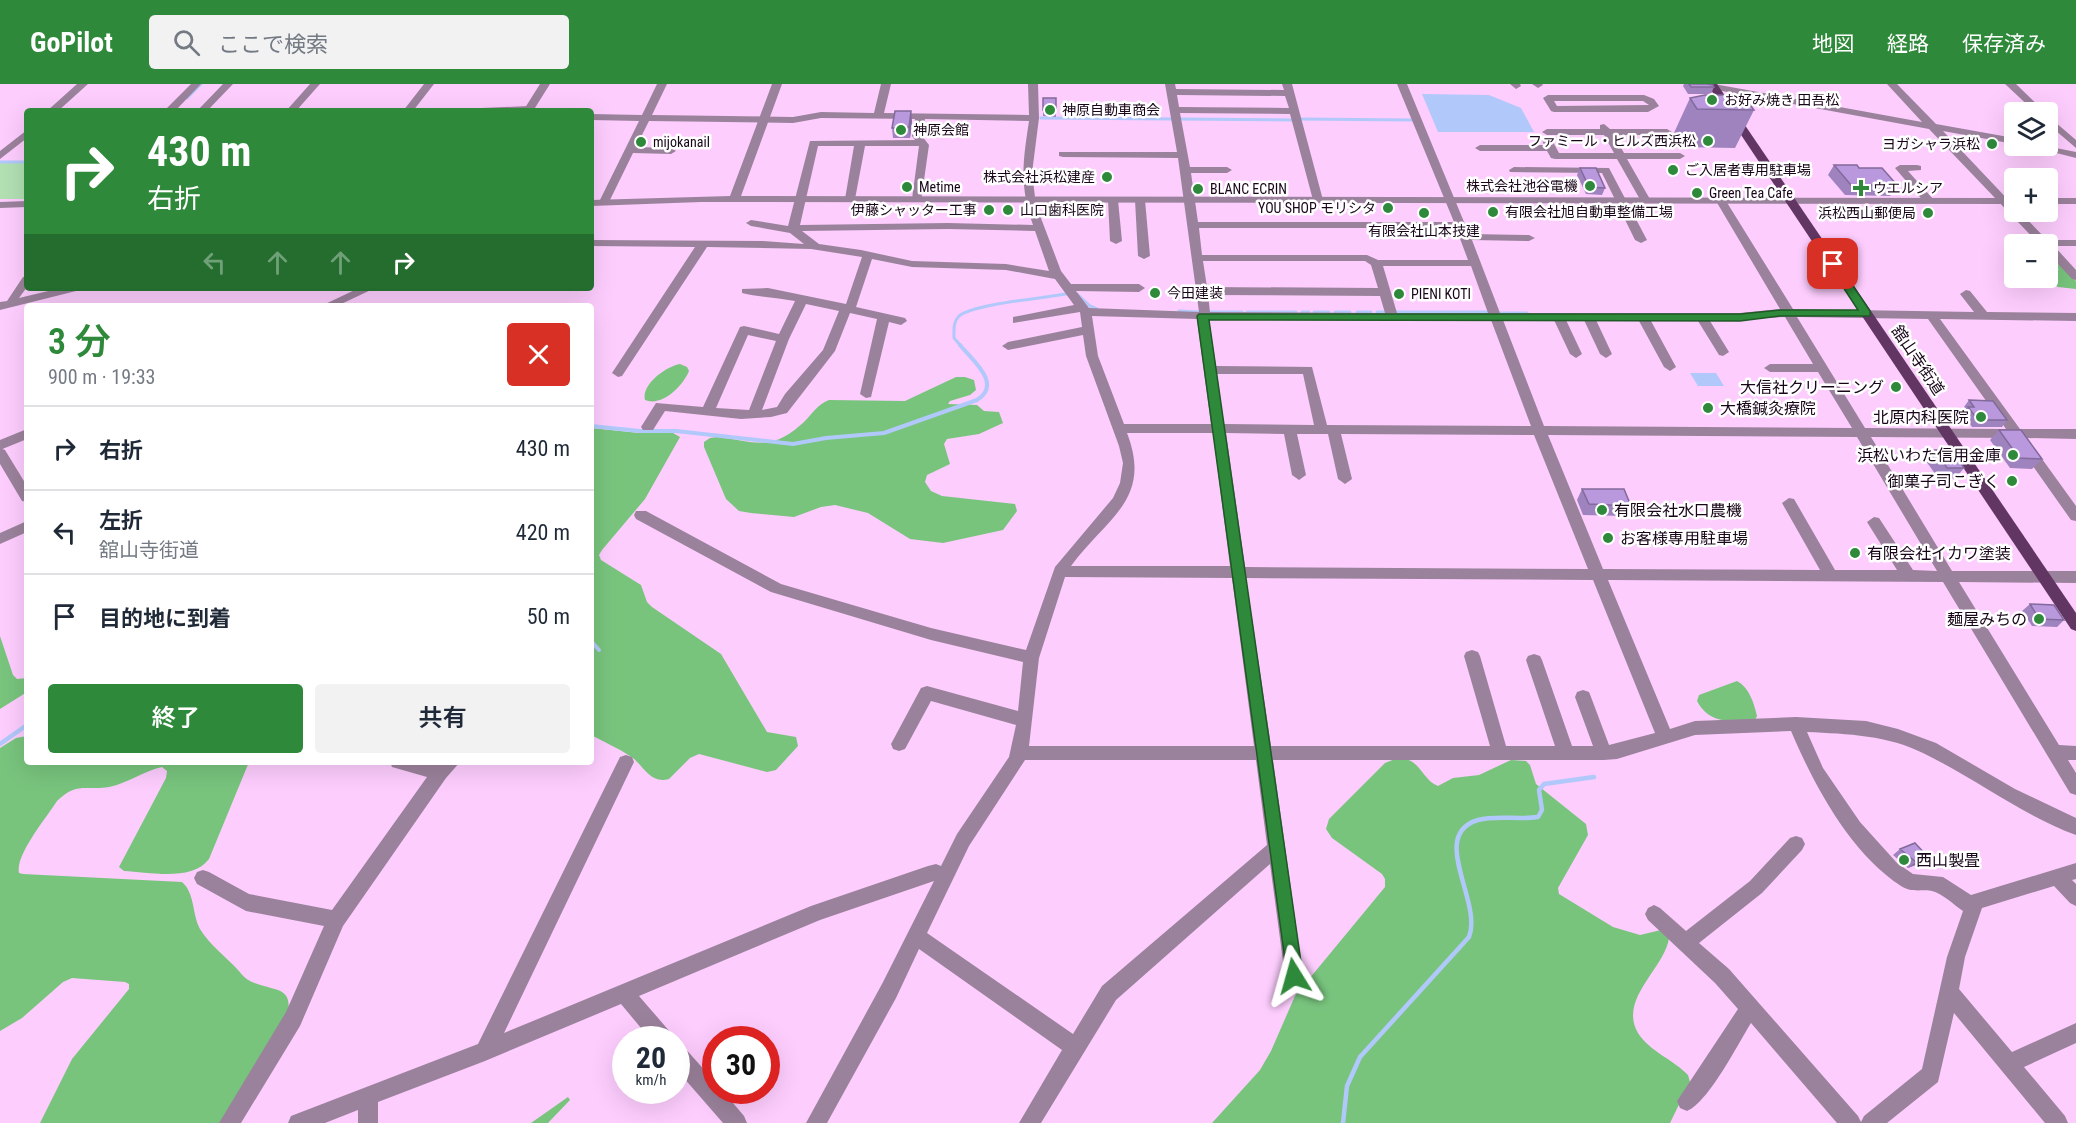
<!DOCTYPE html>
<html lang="ja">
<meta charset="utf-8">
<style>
body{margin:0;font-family:"Roboto Condensed","Noto Sans JP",sans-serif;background:#f2f2f3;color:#1f2937;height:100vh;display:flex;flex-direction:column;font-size:22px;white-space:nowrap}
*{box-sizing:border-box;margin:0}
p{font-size:20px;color:#747a83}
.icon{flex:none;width:33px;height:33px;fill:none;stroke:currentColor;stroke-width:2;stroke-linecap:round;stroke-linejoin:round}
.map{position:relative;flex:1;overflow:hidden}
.details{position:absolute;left:24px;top:219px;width:570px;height:462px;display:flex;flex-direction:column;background:#fff;border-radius:6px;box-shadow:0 6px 24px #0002}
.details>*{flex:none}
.hud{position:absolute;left:24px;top:24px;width:570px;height:183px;border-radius:6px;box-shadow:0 6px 24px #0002;background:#2e893a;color:#fff;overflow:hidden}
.buttons{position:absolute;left:2004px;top:18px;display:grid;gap:12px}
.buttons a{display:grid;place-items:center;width:54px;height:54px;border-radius:6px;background:#fff;box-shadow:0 6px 24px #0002;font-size:30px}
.speed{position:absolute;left:612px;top:942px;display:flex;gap:12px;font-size:30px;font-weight:700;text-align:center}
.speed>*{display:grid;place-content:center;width:78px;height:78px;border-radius:50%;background:#fff;box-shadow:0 6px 24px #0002;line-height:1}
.speed small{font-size:15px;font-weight:400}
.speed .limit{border:9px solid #d22;background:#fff;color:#111}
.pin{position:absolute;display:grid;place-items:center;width:51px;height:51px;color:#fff;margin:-26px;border-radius:12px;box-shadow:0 3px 9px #0006}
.me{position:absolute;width:66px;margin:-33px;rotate:352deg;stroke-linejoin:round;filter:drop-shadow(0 0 4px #0008)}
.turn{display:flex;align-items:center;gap:21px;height:126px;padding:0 24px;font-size:27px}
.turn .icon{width:78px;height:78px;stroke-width:2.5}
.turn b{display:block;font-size:42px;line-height:51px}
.lanes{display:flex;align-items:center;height:57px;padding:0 24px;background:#0003;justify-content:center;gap:30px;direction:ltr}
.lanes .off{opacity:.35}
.round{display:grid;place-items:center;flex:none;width:63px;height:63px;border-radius:6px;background:#f2f2f3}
.summary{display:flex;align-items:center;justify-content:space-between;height:102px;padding:0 24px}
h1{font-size:36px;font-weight:600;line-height:45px;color:#2e893a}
.primary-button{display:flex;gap:12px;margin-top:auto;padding:12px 24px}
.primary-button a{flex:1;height:69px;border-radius:6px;background:#2e893a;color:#fff;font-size:24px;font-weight:600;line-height:69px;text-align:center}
.primary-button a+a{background:#f2f2f3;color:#1f2937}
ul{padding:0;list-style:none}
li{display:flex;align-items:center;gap:18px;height:84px;padding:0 24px;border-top:2px solid #e0e1e3}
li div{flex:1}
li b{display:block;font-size:22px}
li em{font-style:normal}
header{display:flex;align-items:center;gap:36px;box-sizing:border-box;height:84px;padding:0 30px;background:#2e893a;color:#fff}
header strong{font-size:28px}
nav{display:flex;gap:33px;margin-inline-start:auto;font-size:21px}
.search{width:420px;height:54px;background:#f2f2f3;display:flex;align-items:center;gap:15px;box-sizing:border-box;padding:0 21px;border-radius:6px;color:#747a83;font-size:22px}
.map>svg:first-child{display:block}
.green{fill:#b2e0b3}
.forest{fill:#78c47d}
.water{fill:#b1c8fa}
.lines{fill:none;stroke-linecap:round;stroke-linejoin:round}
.stream-far2{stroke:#b1c8fa;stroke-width:3}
.stream-far1{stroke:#b1c8fa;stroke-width:4}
.stream{stroke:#b1c8fa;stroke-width:4.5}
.minor{fill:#9b829c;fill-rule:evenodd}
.tertiary{fill:#9b829c;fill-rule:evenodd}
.primary{fill:#613663;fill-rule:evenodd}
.wall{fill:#9f83bf}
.shaded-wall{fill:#826a9b}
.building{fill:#b998de;stroke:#826a9b;stroke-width:1.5}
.route{fill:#2e893a;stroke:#1e5926;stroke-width:1.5}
.poi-dot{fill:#2e893a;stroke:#fff;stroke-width:2}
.labels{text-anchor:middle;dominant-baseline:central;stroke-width:5;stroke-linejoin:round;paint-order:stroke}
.far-poi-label{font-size:14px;fill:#180519;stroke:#fff;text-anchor:start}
.street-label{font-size:16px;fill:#180519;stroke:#fff}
.poi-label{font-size:16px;fill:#180519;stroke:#fff;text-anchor:end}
</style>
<header>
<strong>GoPilot</strong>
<div class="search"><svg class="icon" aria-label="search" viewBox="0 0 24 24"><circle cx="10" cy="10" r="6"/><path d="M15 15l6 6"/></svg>ここで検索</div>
<nav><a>地図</a><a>経路</a><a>保存済み</a></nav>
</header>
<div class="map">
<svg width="2076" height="1039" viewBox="0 0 2076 1039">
<rect width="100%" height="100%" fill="#fdcdfe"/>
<path class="green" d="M0,79h27v36h-27z"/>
<path class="forest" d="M2053,177l6,2 17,18v8l-18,-2 -16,-9h6v-7l11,-1z
M680,280l7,3 2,4c-6,15 -27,36 -44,29 -4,-16 22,-34 35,-36z
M956,293h9l9,3 2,10 -6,5 -20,6 -2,3 29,1 7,6 15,1 4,11 -24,11 -32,5 -3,5 6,20 -23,11 -2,7 6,9 11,5 73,8 2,7 -14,19 -60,13 -33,-4 -42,-26 -33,-8 -14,2 -27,10 -43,-4 -12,-2 -13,-12 -22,-52v-5l6,-4 7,-1c41,5 54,15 87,-15 8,-8 14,-18 25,-22l76,1z
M591,344l48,5h34l7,4 -35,62 -43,51 -3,5 2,5 40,25 6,17 5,5 69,47 46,78 29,5 2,9 -22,24 -9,2 -68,-18 -9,4 -21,21c-19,6 -26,-15 -39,-23 -12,-8 -26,-14 -39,-21z
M0,552l13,39 4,4 10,-1v14l-27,17z
M1737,597c12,6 17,22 20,35l-2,4c-24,1 -45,5 -58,-19l2,-6z
M27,652v26h222l-40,97c-17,23 -60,13 -85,12l-5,-4 47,-89 1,-7 -5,-4c-18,4 -34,16 -53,20 -22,4 -32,-6 -52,14 -10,16 -42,54 -38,72l4,1 159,8c13,11 10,32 18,47 9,15 26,28 38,41 4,5 9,10 14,12 22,10 43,3 35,36l-65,105h-182l32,-64 57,-70v-5l-4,-2 -53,-4 -9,4 -41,36 -22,13v-283l16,-10z
M1406,675c15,4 18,22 32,27l15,-8 26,-3 32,-15 15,1 4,4 6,19 50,40 2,11 -30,53 1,6 54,33 27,8 21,-5 8,8c-4,30 -51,61 -31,95 11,18 36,27 50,42l2,7 -20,41h-458l48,-53 11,-19 24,-55 90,-109v-8l-3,-5 -50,-36 -6,-9 3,-10 56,-56 10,-4z
M568,1013l2,3 -22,23h-17z"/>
<path class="water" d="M1422,10l67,1 32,13 13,24h-96z
M1690,289h26l8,13h-26z"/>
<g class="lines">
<path class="stream-far2" d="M187,14l14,-14
M1041,34l132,1
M1178,35l115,1
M1300,35l112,1
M0,78h27
M1077,210l13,12 7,3
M1179,227l20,1
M1210,228h32
M1247,228h49
M1302,228h7
M1314,228h15
M1335,228h15
M1357,228h14
M1377,228h10
M1394,228h94
M1500,229h27
M961,262l-7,-8c0,-8 -1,-16 5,-22 15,-12 85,-18 107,-22"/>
<path class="stream-far1" d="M591,342l49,5h36l117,13 33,-6 58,-5 93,-33c26,-16 -5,-40 -17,-55
M591,557l8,9"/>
<path class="stream" d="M0,660l27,-19
M1343,1039l4,-37 13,-29 109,-120c14,-35 -41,-102 9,-117 19,-5 40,0 60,-3l4,-7 -3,-20 5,-6 50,-7"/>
<path class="minor" d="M191,0h10l-26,27h-11z
M223,0h10l-26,27h-10z
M424,0h10l-21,27h-10z
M657,0h10l-15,31 141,2 28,-5 53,1 7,-29h10l-7,29 145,2 -1,-31h10l1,34 -7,55 4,32 25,66 10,13h68l6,4 -6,4 -63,-1 13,17 110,4 -21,-154 -115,-1 -4,-1v-4h118l-12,-68h10l1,5 108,1 -2,-6h10l31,116 -5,3 -5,-3 -23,-86 -110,-1 10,54h37l5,3 -5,3h-36l7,49h256l-57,-138h10l62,150 60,1 6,3 -6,3 -57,-1 28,73h240l40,-4 -64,-108 5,-3 5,3 67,108 181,3 -14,-18 6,-4 4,1 17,21 89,1v8l-136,-2 80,110h56v10l-49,-1 49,68v15l-5,-1 -58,-82 -142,-1 81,134h124v12l-117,-1 100,163 17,1v14h-8l8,13v22l-6,-2 -127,-211 -335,-2 62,149 25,-8 101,-4 70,4 32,8 38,14 79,46 61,29v17c-54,-20 -100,-56 -151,-81 -37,-19 -77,-20 -118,-22l16,36 37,54 37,41 16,11 30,3 28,18 105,-32v16l-4,1 4,4v22l-6,-3 -16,-17 -72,22 -17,49 -6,32 53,63 64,-29v20l-52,24 41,49 3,7h-23l-91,-110 -16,69 -51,41h-50l-86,-100c-13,21 -43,80 -64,88l-7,-3 -3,-7 61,-92 -23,-26 -67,-63 -3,-6 3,-6 6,-3 6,3 26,23 64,-50 40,-43 6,-2 6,2 3,6 -3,6 -40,43 -63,50 30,26 129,147 3,6 3,-6 58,-47 25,-112 16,-46c-9,-6 -21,-18 -31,-20 -11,-2 -21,2 -31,-5 -51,-33 -87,-101 -110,-155l-96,4 -78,24 -13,1h-331l30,216 -2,7 -7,2 -7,-2 -2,-7 -15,-112 -154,136 -75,123h-22l43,-73 -143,-101 -23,49 -69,125h-21l76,-139 52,-103 -114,39 -181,76 32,37 3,7h-23l-30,-36 -136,57 -107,41v21h-20v-13l-33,13h-37l3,-7 187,-72 142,-287 6,-2 6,2 2,5 -130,271 307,-127 117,-40 8,-2 5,2 16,-32 52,-77 7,-32 -85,-24 -26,48 -6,2 -6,-2 -2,-5 30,-56 6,-2 91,25 5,-49 -92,-22 -160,-48 -135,-73 -2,-4 2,-4h10l135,73 150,44 95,22 29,-83 58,-69 7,-15 3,-20 -4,-17 -33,-90 -3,-21 -75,15 -6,-4 6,-4 74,-15 -2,-15 -67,11v-6l61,-12 -19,-26 -49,-9 -94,-3 -40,-8 -16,48 49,11 2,3 -6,4 -12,-3 -18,75 -5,1 -6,-4 17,-75 -27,-6 -15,38 -48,62 -16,4 -30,2 -76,-8 -12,19h-10l-2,-3 15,-24 47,4 37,-80 4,-1 35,8 16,-33c-18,-3 -36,-4 -53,-8v-4l26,-1 78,16 16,-47 -51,-8 -104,-2 -85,129 -4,1 -6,-4 83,-126 -104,-1v-6l172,1 41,3 -14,-11 -39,-7 -5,-3 5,-3 37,6 22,-85 105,-1 -3,-4 3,-17 -94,-1 -28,5 -144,-2 -13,26 35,1 5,3 -5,3 -38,-1 -24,49 -5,3 -4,-1 -1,-2 40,-81 -48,-1v-6l51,1zM1177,11l108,1 4,12 -110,-1zM925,35l104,2c-6,40 -10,64 4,104l-85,-2 -148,2 18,-79h36l-9,53 5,3 5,-3 10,-53h54l-7,53 1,2h8l8,-56 -7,-9zM1199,144h257l12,32h-90l-11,-5h-165zM948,145l87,2 14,40 -43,-7 -94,-3 -51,-11 -42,-6 -17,-13zM1203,177h162l6,4 7,23 -171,-1zM1383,182h88l17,47h-91zM1208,211l172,1 5,17 -175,-1zM806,220l33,7 -16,39 -38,44 -8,13 -15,3 27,-71zM1092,232l105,3 14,105h-87l-26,-68zM1785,233l28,47h-43l-6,4 6,4h48l34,56 -308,-2 -41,-106h51l16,34 6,4 6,-4 -16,-34h18l16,34 6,4 6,-4 -16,-34 43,1 25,46 6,4 6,-4 -25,-46h47l21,34 4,1 6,-4 -19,-31zM1797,233l131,2 78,110 -141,-1zM1209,236h282l40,106 -204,-1 -15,-58 -96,-1zM748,251l28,6 -27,69 -33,-2zM1217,290h86l11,51 -90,-1zM1127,349h86l17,133h-159c35,-48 82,-66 56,-133zM1226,349l58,1 8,41 7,5 7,-5 -9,-41h31l10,45 7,5 7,-5 -11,-45 193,1 54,134 -343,-2zM1548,351l309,2 80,134 -24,-1 -34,-52 -5,-1 -7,5 30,48h-62l-41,-71 -5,-1 -7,5 38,67 -217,-1zM1065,493l167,1 22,168h-225l10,-88zM1246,494l347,2 62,153 -46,12 -18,-48 -2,-5 -6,-2 -6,2 -2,5 18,49h-21l-30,-86 -2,-4 -6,-2 -6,2 -2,4 29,86h-49l-26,-90 -2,-4 -6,-2 -6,2 -2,4 26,90h-219zM1025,676h231l11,85 -165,141 -29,48 -146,-101 42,-87z
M1510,0h10l1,2 -5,3z
M1532,0h10l1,1 -5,3z
M1714,0l208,38 -35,-38h10l39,40 78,14v6l-71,-13 71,75v6h6l27,28h29v6h-22l22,24v10l-4,-1 -24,-26v-9h-9l-110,-115 -218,-40v-4z
M2005,0h11l29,28h-10z
M1548,11h96l10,4 5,7 -11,6h-94l-3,-1 -8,-13zM1554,17h89l6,4 -92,1z
M529,22l16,5h-68l5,-3z
M2048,32l28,24v8l-28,-24z
M1604,40l6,5h57l5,3 -5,3h-53l10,18h56l5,3 -5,3h-53l24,42 -1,2h-8l-25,-44h-62l-4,-1 -4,-7h-67l-5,-3 5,-3h64l-2,-5 5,-3 4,1 8,15h55l-10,-18h-57l-5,-3 5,-3h53v-4z
M2029,62h17l30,6v6z
M1917,81l4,1v4l-13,1 25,28v4h-8l-30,-35 5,-3z
M1514,83l95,1 38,72 -6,3 -6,-3 -33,-67 -92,-1 -1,-2z
M1113,113l5,3 4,41 -6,3 -6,-3 -2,-41z
M1140,113l5,3 5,56 -6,3 -6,-3 -3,-56z
M27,192v11l-8,11 42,-10h21l-2,2 -80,20v-8l7,-1 16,-24z
M0,364l5,2 22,36v16l-5,-1 -22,-37z
M27,437v11l-27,12v-11z
M390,678h36l11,3 3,-3h20l-14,16 -103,148 -43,100 -59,97h-22l67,-111 38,-86 -78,-15 -49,-27 -3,-6 3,-6 6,-2 6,2 40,22 83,16 95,-133 -35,-10z
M676,959l7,3 33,37v7h6l22,26 3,7h-24l-47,-54z"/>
<path class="tertiary" d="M77,0h11l-30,27h-11z
M310,0h10l-24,27h-10z
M540,0h10l-17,27h-10z
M772,0h10l-41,112 1273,2v6l-1313,-2 -110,4v-6l139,-4z
M27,46v8l-27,21v-8z
M2048,114h28v6h-28z
M27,117v6l-27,1v-6z
M359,204h16l-38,18h-16z
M27,345v10l-27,11v-10z"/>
<path class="primary" d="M1707,0h10l359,529v18l-5,-2z"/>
</g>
<path class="wall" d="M1684,0h23l7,3 -3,7h-23l-5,-8z
M1043,14h13v19l-13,-1z
M1690,14h45l19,12 -19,38 -55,-1 -7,-12z
M912,37l-2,17h-17l-1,-10z
M1834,81l25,3 38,17 -7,11 -45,-1 -17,-20z
M1580,84l25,20 -3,7 -16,-1 -9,-19z
M1969,316l38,20 -5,7h-30l-9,-14 3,-4 -2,-2z
M1999,346l43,29 -10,10 -22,-1 -20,-28z
M1935,366l29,18 -9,11 -17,-1 -12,-17z
M1582,405l49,17 -6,10 -42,-1 -6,-15z
M2030,520l34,16 -7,7 -25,-1 -10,-15z
M1900,765l28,8 -8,6 -12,5 -15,-13z"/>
<path class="shaded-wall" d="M911,27l1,10 -2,17 -1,-11z
M1928,773l-8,6 -12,5 8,-6z"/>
<path class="building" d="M1689,0h18l6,1 1,2h-23z
M1705,11h28l2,3h10l9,12 -57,-1 -7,-11z
M1043,14h13v12h-13z
M895,27h16l-2,16 -17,1z
M1834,81h23l2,3h23l15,17h-46z
M1580,84h16l9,20 -16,-1z
M1969,316l24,1 14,19h-29l-10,-13h6z
M1999,346h22l21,29 -23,-1z
M1935,366h17l12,18h-17z
M1582,405h42l7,17 -42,-2z
M2030,520l24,1 10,15 -25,-1z
M1915,759l13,14 -12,5 -16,-13z"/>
<path class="route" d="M1833,177l4,1 33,49v5h-90l-40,5 -531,-1 94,656 -3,6 -6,3 -6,-3 -91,-666 2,-2h541l40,-4h78l-30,-46z"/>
<g class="poi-dot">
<circle cx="1712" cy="16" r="6"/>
<circle cx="1050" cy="26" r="6"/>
<circle cx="901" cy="46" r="6"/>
<circle cx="1708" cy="57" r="6"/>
<circle cx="641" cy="58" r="6"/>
<circle cx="1992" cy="60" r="6"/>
<circle cx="1673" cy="86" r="6"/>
<circle cx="1107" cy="93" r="6"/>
<circle cx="1590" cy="102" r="6"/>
<circle cx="907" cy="103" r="6"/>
<path d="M1858 95h6v6h6v6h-6v6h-6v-6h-6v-6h6z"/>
<circle cx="1198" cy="105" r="6"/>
<circle cx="1697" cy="109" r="6"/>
<circle cx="1388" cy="124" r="6"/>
<circle cx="989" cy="126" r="6"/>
<circle cx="1008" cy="126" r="6"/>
<circle cx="1493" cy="128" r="6"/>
<circle cx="1424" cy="129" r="6"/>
<circle cx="1928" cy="129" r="6"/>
<circle cx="1155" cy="209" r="6"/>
<circle cx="1399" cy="210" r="6"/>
<circle cx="1896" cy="303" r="6"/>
<circle cx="1708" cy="324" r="6"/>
<circle cx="1981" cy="333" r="6"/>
<circle cx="2013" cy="371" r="6"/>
<circle cx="2012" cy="397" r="6"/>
<circle cx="1602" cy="426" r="6"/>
<circle cx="1608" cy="454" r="6"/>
<circle cx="1855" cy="469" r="6"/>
<circle cx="2039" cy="535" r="6"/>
<circle cx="1904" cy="776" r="6"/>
</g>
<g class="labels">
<g class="far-poi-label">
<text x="1724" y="16">お好み焼き 田吾松</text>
<text x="1062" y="26">神原自動車商会</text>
<text x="913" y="46">神原会館</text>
<text x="1696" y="57" text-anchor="end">ファミール・ヒルズ西浜松</text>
<text x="653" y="58">mijokanail</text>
<text x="1980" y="60" text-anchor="end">ヨガシャラ浜松</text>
<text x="1685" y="86">ご入居者専用駐車場</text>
<text x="1095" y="93" text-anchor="end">株式会社浜松建産</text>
<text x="1578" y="102" text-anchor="end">株式会社池谷電機</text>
<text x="919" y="103">Metime</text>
<text x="1873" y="104">ウエルシア</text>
<text x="1210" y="105">BLANC ECRIN</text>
<text x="1709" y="109">Green Tea Cafe</text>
<text x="1376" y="124" text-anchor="end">YOU SHOP モリシタ</text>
<text x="977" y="126" text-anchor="end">伊藤シャッター工事</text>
<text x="1020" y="126">山口歯科医院</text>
<text x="1505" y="128">有限会社旭自動車整備工場</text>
<text x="1916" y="129" text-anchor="end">浜松西山郵便局</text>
<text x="1424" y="147" text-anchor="middle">有限会社山本技建</text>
<text x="1167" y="209">今田建装</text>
<text x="1411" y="210">PIENI KOTI</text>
</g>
<g class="street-label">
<text transform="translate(1918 276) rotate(56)">舘山寺街道</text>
</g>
<g class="poi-label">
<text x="1884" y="303">大信社クリーニング</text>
<text x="1720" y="324" text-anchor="start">大橋鍼灸療院</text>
<text x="1969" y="333">北原内科医院</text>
<text x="2001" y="371">浜松いわた信用金庫</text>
<text x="2000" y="397">御菓子司こぎく</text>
<text x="1614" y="426" text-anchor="start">有限会社水口農機</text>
<text x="1620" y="454" text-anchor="start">お客様専用駐車場</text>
<text x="1867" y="469" text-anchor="start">有限会社イカワ塗装</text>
<text x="2027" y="535">麺屋みちの</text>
<text x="1916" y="776" text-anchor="start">西山製畳</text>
</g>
</g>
</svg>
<div class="buttons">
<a><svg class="icon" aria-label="layers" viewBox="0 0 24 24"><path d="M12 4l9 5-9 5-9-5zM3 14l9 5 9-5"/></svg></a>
<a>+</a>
<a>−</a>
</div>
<div class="speed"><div>20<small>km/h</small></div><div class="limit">30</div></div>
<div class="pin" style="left:1833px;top:180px;background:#d93025"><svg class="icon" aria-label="arrive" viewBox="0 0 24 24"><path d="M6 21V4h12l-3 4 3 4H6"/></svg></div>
<svg class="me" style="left:1294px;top:892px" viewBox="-20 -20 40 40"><path d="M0-17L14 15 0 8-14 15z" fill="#2e893a" stroke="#fff" stroke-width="4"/></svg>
<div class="hud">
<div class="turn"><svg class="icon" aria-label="right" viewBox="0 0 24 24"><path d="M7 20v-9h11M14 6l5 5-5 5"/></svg><div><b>430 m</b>右折</div></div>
<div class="lanes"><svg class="icon off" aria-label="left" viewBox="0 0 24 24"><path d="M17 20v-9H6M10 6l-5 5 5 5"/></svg><svg class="icon off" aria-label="ahead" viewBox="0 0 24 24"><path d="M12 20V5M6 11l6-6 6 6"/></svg><svg class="icon off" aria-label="ahead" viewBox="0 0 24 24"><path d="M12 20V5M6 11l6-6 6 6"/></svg><svg class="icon" aria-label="right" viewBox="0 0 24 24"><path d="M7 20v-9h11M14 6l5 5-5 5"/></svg></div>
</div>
<section class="details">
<div class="summary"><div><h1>3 分</h1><p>900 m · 19:33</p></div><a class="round" style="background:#d93025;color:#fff"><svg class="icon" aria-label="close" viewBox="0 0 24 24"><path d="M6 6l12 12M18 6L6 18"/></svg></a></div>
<ul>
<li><svg class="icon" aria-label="right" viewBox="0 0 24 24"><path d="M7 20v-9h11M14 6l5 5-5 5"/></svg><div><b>右折</b></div><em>430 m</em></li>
<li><svg class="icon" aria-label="left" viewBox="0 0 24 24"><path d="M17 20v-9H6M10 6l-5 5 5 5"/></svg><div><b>左折</b><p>舘山寺街道</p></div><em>420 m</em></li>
<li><svg class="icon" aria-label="arrive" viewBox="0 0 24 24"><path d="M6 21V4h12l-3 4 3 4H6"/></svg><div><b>目的地に到着</b></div><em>50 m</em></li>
</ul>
<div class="primary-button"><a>終了</a><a>共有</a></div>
</section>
</div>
